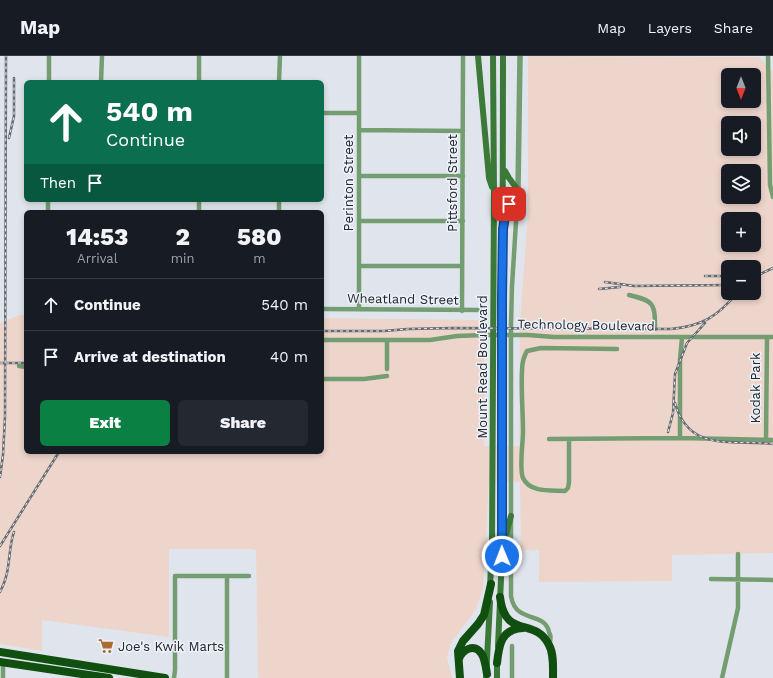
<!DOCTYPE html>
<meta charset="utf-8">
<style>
body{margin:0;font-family:"Work Sans",sans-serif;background:#242831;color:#f1f3f6;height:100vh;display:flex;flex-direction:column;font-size:15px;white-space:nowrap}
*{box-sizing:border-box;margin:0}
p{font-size:13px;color:#9ea1a6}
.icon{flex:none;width:22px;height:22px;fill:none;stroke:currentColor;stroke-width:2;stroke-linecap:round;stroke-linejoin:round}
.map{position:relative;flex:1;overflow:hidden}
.side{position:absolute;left:24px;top:154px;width:300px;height:244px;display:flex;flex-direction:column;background:#171b24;border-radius:6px;box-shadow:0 2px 6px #0003}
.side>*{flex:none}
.banner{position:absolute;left:24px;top:24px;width:300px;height:122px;border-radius:6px;box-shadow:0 2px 6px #0003;background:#0b6e4f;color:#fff;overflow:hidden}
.needle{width:26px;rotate:180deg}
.tools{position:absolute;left:721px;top:12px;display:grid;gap:8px}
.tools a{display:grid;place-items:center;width:40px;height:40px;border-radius:6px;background:#171b24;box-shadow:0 2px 6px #0003;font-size:20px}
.pin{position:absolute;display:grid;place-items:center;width:34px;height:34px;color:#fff;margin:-17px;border-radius:8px;box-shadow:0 2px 6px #0006}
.me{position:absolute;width:44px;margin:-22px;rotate:359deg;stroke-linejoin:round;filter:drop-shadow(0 0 3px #0008)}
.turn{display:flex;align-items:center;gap:14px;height:84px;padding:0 16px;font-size:18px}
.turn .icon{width:52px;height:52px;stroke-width:2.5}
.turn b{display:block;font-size:28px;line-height:34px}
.then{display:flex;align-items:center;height:38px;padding:0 16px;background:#0003;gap:8px;font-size:15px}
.eta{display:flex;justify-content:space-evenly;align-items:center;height:68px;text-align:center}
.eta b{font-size:24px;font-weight:800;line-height:28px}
.button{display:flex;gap:8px;margin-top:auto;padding:8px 16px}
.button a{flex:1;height:46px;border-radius:6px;background:#0b8043;color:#fff;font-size:16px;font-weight:800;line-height:46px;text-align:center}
.button a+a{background:#242831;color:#f1f3f6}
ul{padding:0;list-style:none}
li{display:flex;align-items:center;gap:12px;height:52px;padding:0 16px;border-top:1px solid #363941}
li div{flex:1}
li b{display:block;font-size:15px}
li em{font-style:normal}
header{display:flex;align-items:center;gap:24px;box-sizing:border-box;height:56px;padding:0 20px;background:#171b24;border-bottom:1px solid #363941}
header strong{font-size:19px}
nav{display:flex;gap:22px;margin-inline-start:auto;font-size:14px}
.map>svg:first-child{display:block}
.commercial{fill:#edd5cb;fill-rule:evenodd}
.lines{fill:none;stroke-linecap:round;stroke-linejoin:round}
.minor{stroke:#749d71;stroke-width:4.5}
.tertiary{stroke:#749d71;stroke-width:5.5}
.secondary{stroke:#3a7937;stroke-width:6}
.trunk{stroke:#104f10;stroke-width:8}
.rail-casing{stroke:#676a6f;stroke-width:2.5}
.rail{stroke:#edf2fa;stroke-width:1;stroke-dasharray:3;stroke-linecap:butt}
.route-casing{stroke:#114b97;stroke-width:10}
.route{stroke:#1a73e8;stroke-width:7}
.labels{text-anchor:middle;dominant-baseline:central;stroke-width:3;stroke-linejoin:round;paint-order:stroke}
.street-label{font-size:13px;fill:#242629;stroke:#edf2fa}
.poi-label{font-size:13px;fill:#242629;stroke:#edf2fa;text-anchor:start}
</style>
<header>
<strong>Map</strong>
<nav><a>Map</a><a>Layers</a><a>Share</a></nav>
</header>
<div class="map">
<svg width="773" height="622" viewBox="0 0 773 622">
<rect width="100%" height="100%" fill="#e0e5ed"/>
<path class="commercial" d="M528,0l231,1 14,15v481l-101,2v26l-133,1v-32h-18l-1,-68 -31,-1 -6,108 -7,20 -25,34 -4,15 5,20h-194l-2,-128 -4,-1h-83v88l-127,-17v31l-42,-7v-321l19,-8h7v137h296v-134l162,2v126h35l1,-123 8,-109zM728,19h26v26h-26zM728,67h26v26h-26zM728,115h26v26h-26zM728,163h26v26h-26zM728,211h26v26h-26z"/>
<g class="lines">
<path class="minor" d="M768,0l2,129 3,12
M49,26v-26
M101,26l1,-26
M199,26v-26
M279,26l1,-26
M322,57h37
M359,74l104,1
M359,120h104
M518,134l-6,96 -1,38v272c1,6 3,12 9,16 10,7 26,5 29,20 2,4 2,8 0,12
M199,144v12
M279,144v12
M48,156v-12
M359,165h104
M359,210h103
M629,239c25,6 26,8 26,34
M322,253l161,1
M359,253v-253
M462,255l1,-255
M322,284h108l27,-4 28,-1h43l26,2h219
M19,310l7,1
M387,313v-29
M322,323h42l23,-3
M680,382v-79l2,-21
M549,383l131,-1 93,2
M569,383v43l-1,6 -3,3c-14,-1 -35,2 -42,-13 -4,-8 0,-36 0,-46 0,-20 -2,-40 -1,-61 0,-6 2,-15 5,-20l14,-3 76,1
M766,383l1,-102
M227,520v102
M711,523l62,1
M512,590v32
M3,622v-16
M174,622l1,-8v-94h74
M722,622l16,-70v-54"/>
<path class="tertiary" d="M518,134l2,-134"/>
<path class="secondary" d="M478,0l11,122 3,9
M505,115l4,7 9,12 -9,13 -3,13
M505,482l6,-22
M490,532l2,-46 2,-348 -1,-138
M498,590l4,-90 1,-500
M486,622l4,-76
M497,622v-19"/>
<path class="trunk" d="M500,541c5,43 35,19 49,48 5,9 4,22 4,33
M0,596l165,26
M459,603c3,-9 15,-16 22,-6 4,5 5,15 6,21
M0,606l109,16
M497,607c2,-18 4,-34 26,-35
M460,622l-2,-27 5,-10 15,-17 6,-9 7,-31"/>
<defs>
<path id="rail" d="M9,82l5,-22v-38
M705,220h23
M754,221l19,-9
M605,226l29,4 94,-1
M754,229l5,-3
M599,233l21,-2
M322,275h62l24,-2 45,-1 218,1c31,-3 46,-12 66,-36
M0,307h26
M675,347c14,51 60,36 98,41
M668,376l5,-19 2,-39 12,-31 18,-20
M0,421l3,-22 2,-38 1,-361
M0,490l59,-94
M0,536c4,-8 7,-16 8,-25 2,-12 2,-24 6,-35"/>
</defs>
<use href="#rail" class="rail-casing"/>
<use href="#rail" class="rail"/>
</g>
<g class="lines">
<defs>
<path id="route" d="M502,500v-258l1,-69 3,-18 3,-7"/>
</defs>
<use href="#route" class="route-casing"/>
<use href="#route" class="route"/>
</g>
<defs>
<symbol id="supermarket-bare" viewBox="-9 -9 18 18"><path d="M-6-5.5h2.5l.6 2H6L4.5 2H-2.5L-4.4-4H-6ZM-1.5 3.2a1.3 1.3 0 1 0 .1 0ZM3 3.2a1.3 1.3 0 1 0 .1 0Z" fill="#ab6b33" stroke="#edf2fa" stroke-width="2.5" paint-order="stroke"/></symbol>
</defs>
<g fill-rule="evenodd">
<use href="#supermarket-bare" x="95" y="579" width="22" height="22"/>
</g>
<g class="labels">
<g class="street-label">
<text transform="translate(348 127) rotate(-90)">Perinton Street</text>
<text transform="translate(452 127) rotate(-90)">Pittsford Street</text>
<text transform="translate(403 243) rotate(1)">Wheatland Street</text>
<text transform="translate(586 269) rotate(1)">Technology Boulevard</text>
<text transform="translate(482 311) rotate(-90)">Mount Read Boulevard</text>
<text transform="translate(755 332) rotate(-90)">Kodak Park</text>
</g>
<g class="poi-label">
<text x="118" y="590">Joe's Kwik Marts</text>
</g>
</g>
</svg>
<div class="tools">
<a><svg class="needle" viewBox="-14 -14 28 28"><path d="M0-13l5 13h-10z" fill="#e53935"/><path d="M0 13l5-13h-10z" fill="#9ea1a6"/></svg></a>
<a><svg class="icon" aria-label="sound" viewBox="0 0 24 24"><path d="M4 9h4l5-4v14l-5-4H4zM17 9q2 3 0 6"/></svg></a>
<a><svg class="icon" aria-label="layers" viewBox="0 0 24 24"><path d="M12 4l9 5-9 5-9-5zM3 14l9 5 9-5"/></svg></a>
<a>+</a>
<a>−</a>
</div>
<div class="pin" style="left:509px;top:148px;background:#d93025"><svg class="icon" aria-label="arrive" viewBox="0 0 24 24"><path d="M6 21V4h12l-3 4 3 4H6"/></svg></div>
<svg class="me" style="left:502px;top:500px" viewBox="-20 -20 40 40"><circle r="17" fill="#1a73e8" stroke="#fff" stroke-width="3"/><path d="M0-11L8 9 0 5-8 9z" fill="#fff"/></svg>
<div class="banner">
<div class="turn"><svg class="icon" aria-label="ahead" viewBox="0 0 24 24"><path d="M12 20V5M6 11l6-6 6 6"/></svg><div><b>540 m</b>Continue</div></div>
<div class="then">Then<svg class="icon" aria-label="arrive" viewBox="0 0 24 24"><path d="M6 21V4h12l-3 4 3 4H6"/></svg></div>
</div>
<section class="side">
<div class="eta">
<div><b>14:53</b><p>Arrival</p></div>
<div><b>2</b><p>min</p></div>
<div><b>580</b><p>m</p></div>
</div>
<ul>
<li><svg class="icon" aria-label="ahead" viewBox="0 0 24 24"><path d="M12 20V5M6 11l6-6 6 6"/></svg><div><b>Continue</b></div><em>540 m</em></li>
<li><svg class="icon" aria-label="arrive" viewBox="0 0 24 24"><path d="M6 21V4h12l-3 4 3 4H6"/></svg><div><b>Arrive at destination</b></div><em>40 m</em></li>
</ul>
<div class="button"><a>Exit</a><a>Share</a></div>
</section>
</div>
